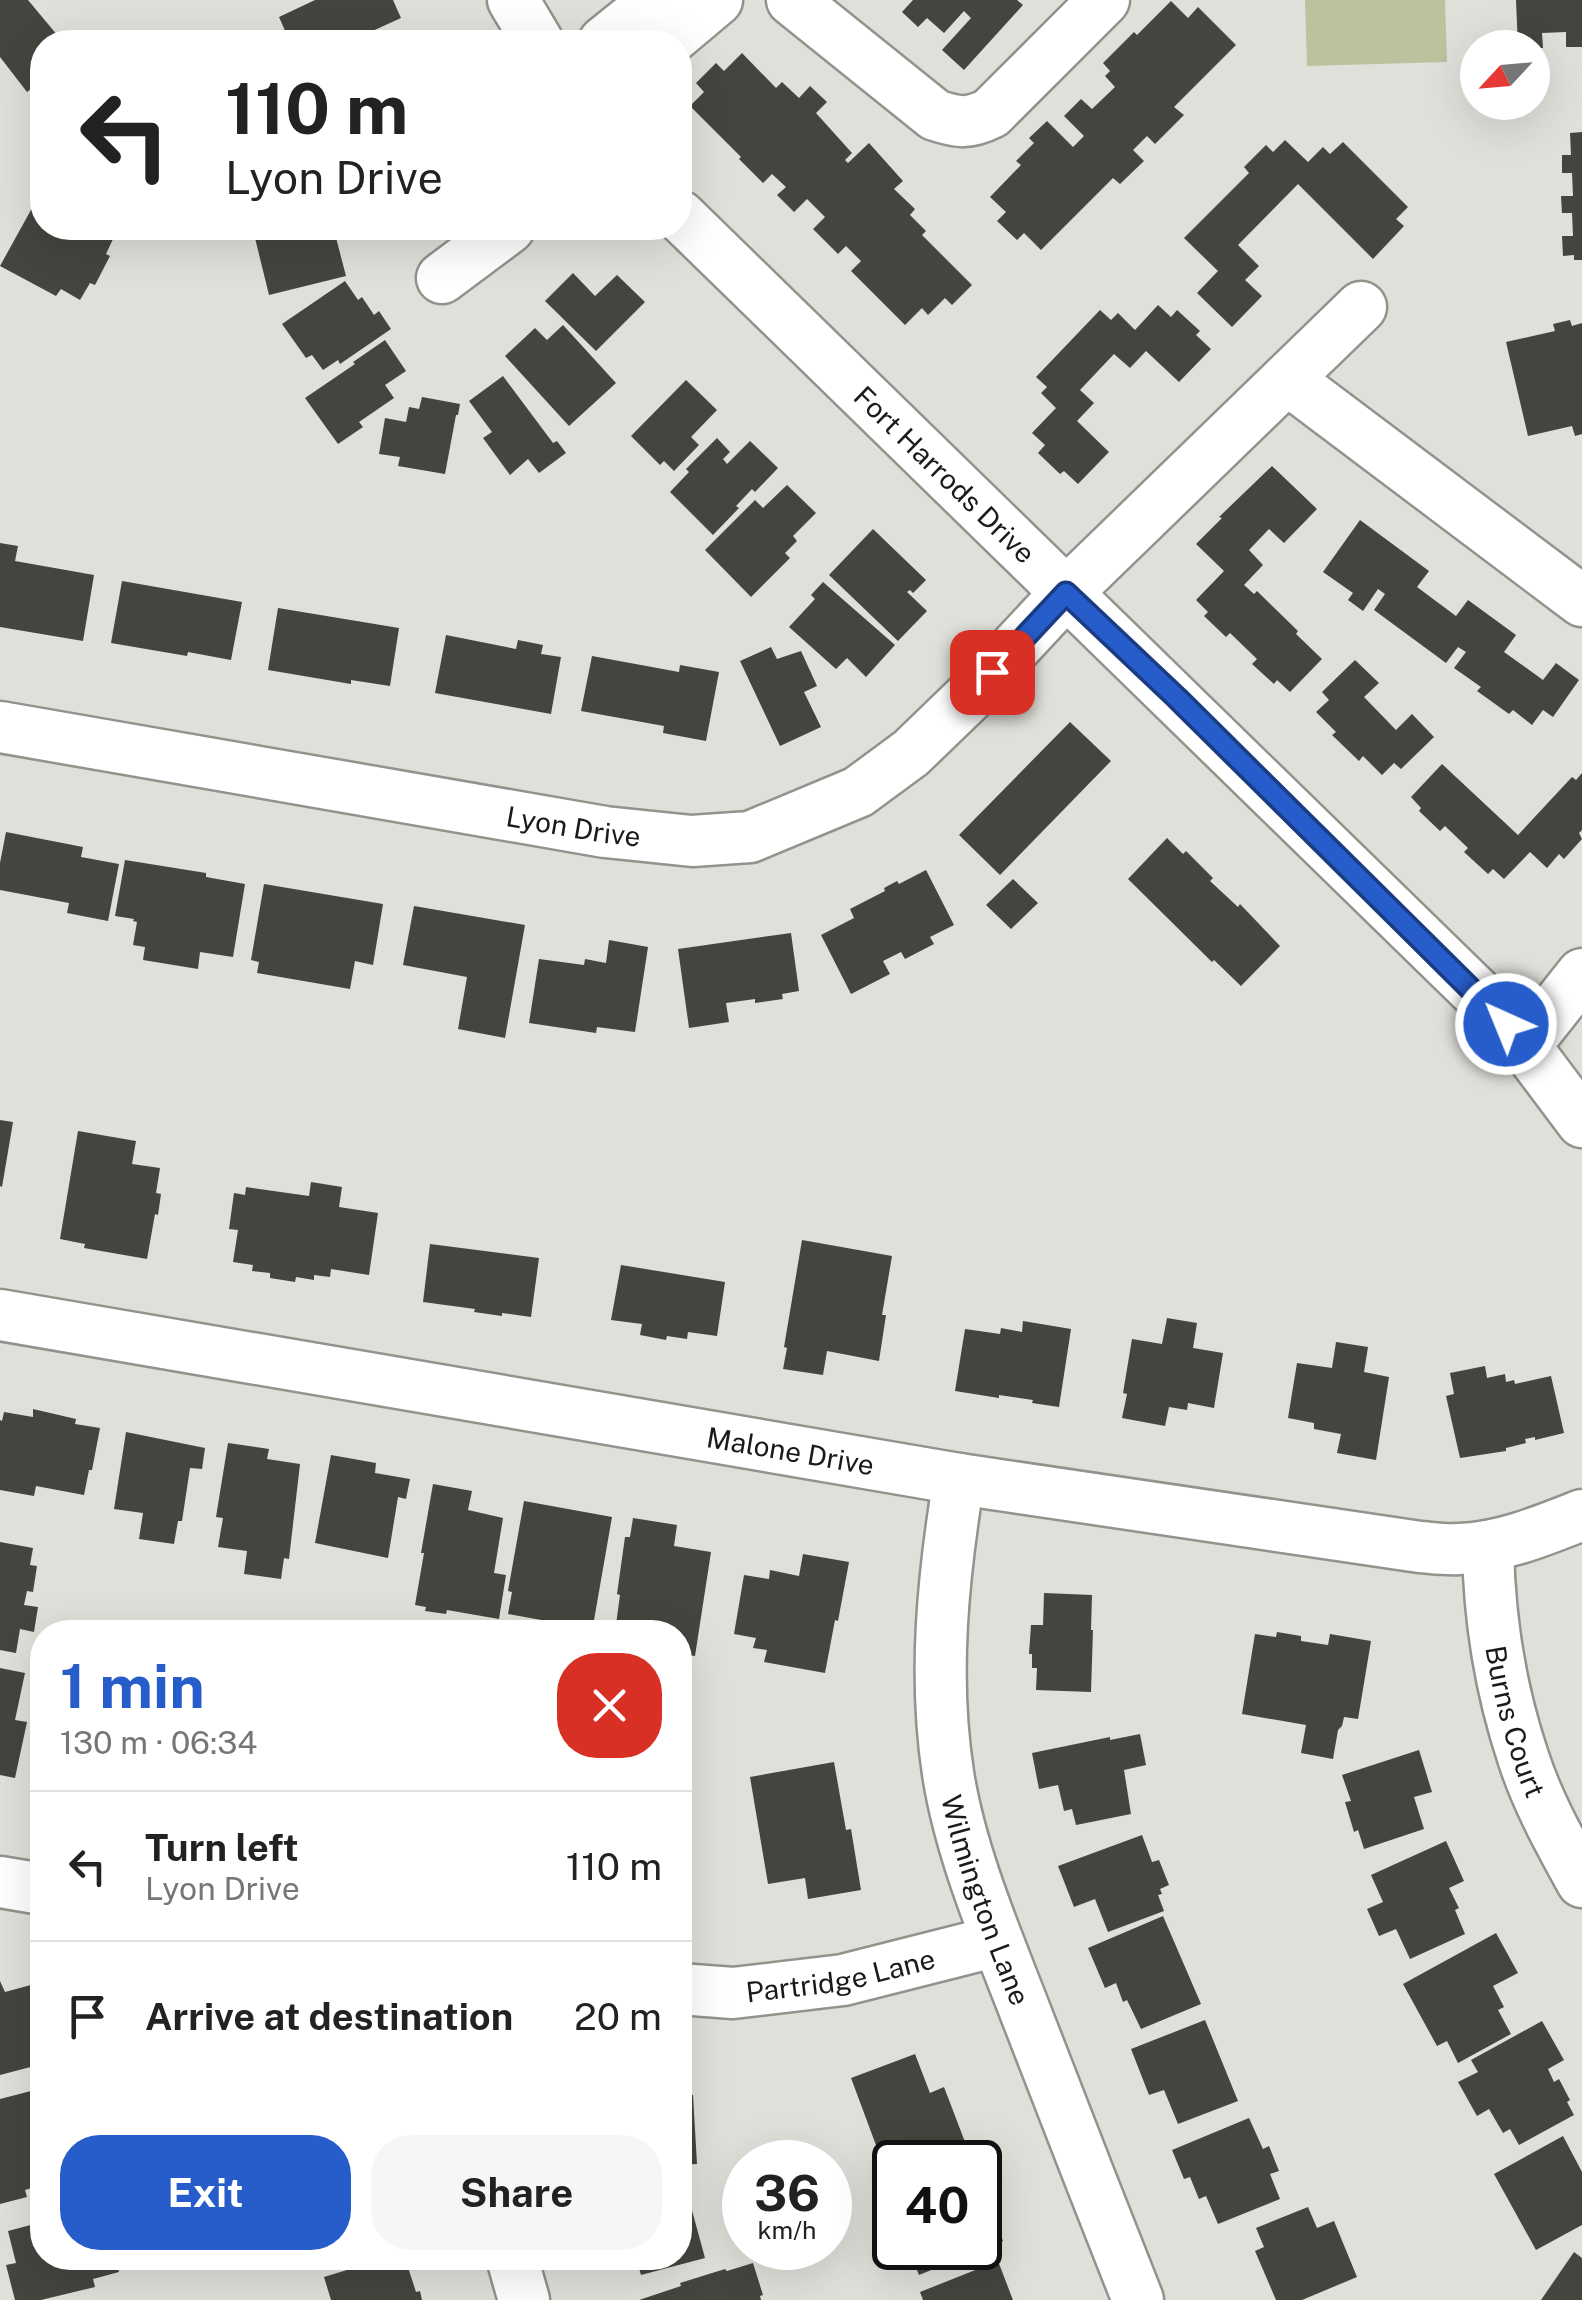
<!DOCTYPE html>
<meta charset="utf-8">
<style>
body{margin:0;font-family:"Public Sans",sans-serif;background:#f6f6f6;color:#222;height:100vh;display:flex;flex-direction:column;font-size:38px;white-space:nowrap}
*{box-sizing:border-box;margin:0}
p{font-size:32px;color:#767676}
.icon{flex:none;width:55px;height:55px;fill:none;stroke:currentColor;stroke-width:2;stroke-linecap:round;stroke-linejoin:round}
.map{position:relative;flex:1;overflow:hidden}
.details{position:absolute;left:30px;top:1620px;width:662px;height:650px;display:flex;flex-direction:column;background:#fff;border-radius:40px;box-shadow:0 10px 40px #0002}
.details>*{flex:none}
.banner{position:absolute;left:30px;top:30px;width:662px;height:210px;border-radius:40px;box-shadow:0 10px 40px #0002;background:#fff;color:#222;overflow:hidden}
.needle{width:65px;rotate:244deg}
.controls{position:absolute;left:1460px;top:30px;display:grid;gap:20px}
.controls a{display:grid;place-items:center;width:90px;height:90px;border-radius:50%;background:#fff;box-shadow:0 10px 40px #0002;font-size:50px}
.speed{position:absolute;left:722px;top:2140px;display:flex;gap:20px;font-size:50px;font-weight:700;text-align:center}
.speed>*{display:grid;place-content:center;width:130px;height:130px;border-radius:50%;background:#fff;box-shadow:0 10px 40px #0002;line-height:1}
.speed small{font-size:25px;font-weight:400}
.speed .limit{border:5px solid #111;border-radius:15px;background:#fff;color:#111}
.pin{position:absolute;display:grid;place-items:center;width:85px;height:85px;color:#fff;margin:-42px;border-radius:20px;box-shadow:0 5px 15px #0006}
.me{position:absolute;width:110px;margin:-55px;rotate:316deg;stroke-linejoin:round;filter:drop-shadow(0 0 8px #0008)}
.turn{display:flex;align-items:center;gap:35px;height:210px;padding:0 30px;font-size:45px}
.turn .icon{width:130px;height:130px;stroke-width:2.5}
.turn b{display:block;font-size:70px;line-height:85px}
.round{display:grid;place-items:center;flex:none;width:105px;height:105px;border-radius:40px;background:#f6f6f6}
.overview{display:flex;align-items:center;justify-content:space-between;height:170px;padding:0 30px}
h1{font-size:60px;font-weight:700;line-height:75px;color:#275dca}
.action{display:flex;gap:20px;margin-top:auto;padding:20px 30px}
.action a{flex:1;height:115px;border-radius:40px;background:#275dca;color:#fff;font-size:40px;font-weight:700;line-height:115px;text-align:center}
.action a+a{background:#f6f6f6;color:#222}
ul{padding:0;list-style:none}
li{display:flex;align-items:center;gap:30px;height:150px;padding:0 30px;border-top:2px solid #e0e0e0}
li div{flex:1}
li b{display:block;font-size:38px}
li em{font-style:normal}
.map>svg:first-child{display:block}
.green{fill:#bac29e}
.building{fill:#43453e}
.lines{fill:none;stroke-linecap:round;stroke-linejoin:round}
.minor-casing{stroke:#92938c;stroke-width:55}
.minor{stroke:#fff;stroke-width:50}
.route-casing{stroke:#193c83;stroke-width:25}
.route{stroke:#275dca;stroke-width:18}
.labels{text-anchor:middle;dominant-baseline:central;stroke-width:10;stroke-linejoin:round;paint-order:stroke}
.street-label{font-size:28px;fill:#1a1a18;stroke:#fff}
</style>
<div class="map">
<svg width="1582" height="2300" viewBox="0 0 1582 2300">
<rect width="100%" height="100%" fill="#dfe0d9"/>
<path class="green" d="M1305,0h140l2,62 -140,4z"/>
<path class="building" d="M0,0h28l35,42h-21v38l-15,12 -27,-35z
M315,0h78l8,18 -33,15 4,9h-82l-11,-25z
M913,0h104l6,5 -59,65 -22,-20 29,-32 -7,-7 -20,22 -17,-15 -9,9 -16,-15z
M1516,0h66v47h-16v-15l-24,1 1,15h-25z
M1171,1l17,17 10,-11 38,38 -62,62 10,8 -29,29 -8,-8 -14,14 11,11 -24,23 -7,-6 -72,72 -17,-17 -7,7 -20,-19 9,-9 -16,-15 31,-32 -5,-4 18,-18 -5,-5 18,-17 26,26 11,-11 -20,-20 17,-17 11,10 23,-22 -10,-11 5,-5 -7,-8 31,-31 3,3z
M742,53l34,35 6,-6 17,16 11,-12 17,16 -11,11 36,40 -7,7 3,3 21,-20 34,38 -9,8 21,20 -5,6 16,16 -4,4 50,50 -20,20 -7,-7 -17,17 -6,-7 -17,17 -54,-54 10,-10 -15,-15 -8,8 -25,-25 12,-12 -18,-18 -13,13 -17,-17 9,-8 -14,-13 -9,9 -24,-24 2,-2 -51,-51 14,-14 -8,-9 20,-20 8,8z
M1582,132v128h-8v-5l-11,1 -1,-20h11l-1,-23h-10l-1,-17h12l-1,-23h-10v-18h9l-1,-22z
M1285,140l23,22 15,-15 7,7 13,-12 65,65 -12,12 8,7 -31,33 -75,-75 -60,61 21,21 -14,14 17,16 -30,31 -35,-34 21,-22 -34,-33 65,-65 -5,-6 22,-22 7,7z
M37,199l5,4v25h54l17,11 -7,15 4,2 -15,29 -5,-2 -10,17 -19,-11 -5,7 -56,-30z
M294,228h6l3,10 31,-8 12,46 -77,19 -14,-57z
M573,273l22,23 22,-21 28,27 -49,49 -51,-50z
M345,281l13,19 4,-3 12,18 5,-4 12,18 -51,35 -2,-4 -15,10 -11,-15 -6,3 -24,-34z
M1158,305l13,12 6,-7 23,21 -4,4 15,14 -32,33 -33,-31 -16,17 -16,-14 -34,36 14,13 -17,18 32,31 -31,32 -14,-13 -4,3 -22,-21 7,-8 -13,-12 24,-25 -15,-15 6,-6 -11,-10 64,-67 11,10 7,-7 17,17z
M1570,320l2,6 10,-3v111l-7,2 -3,-10 -44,10 -22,-94 49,-11 -2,-7z
M563,325l53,58 -47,43 -64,-70 30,-28 12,12z
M385,340l21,31 -21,14 9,13 -35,24 4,5 -25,17 -33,-46 50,-34 -2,-2z
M503,376l50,67 4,-2 9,12 -27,20 -11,-14 -18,16 -27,-37 9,-6 -23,-31z
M686,380l31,30 -26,27 8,8 -25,26 -10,-10 -4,4 -29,-29z
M422,397l38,7 -2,11h-2l-11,59 -47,-8 2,-9 -21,-3 6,-36 21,4 3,-15 10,2z
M717,438l13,14 -7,7 4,5 23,-23 28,27 -23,24 -3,-3 -16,17 3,2 -26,27 -43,-43 19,-20 -3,-3z
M1272,466l45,43 -33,34 -15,-14 -20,21 14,15 -19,20 10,9 3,-3 41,40 -2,3 26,25 -32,33 -13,-12 -3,4 -22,-20 5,-5 -27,-26 -4,4 -22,-21 4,-4 -12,-12 28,-29 -28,-27 26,-26 -3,-1z
M787,485l29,28 -23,23 4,5 -12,12 5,5 -39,39 -46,-47 50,-50 8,8z
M1360,520l69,51 -12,16 39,29 12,-16 48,35 -12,17 39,28 13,-17 23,17 -26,37 -10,-7 -11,15 -19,-15 -4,4 -32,-23 4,-4 -27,-19 12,-16 -8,-5 -12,16 -72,-53 11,-16 -7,-5 -15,22 -15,-11 5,-7 -30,-21z
M873,529l53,51 -13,13 -3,-3 -3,2 20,19 -29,30 -69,-66z
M0,543l18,3 -3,15 79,14 -11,66 -83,-14z
M122,581l120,21 -11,58 -43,-8 -1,4 -76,-13z
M823,582l72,63 -29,32 -19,-19 -11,11 -47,-42 26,-28 -4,-4z
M278,608l121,20 -9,58 -39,-6v4l-83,-14z
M446,635l70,14 2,-9 25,5 -2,9 20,3 -10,57 -116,-21z
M771,647l6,12 24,-8 16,35 -13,6 17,35 -41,19 -40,-85z
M592,656l87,16 1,-7 39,7 -13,69 -43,-8 1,-7 -83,-15z
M1355,660l24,23 -15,14 32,33 16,-16 22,23 -33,32 -7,-6 -12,12 -19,-19 -4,5 -27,-26 4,-3 -20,-20 13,-12 -7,-8z
M1070,722l41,39 -111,114 -41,-40z
M1442,764l76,71 54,-58 4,3 6,-7v57l-3,3 3,6 -18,20 -5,-5 -12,14 -17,-16 -26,27 -11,-10 -5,5 -24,-22 4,-4 -23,-22 -5,5 -21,-20 2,-3 -10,-11z
M6,832l77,15 -2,10 38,7 -11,57 -41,-8 2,-10 -69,-13v-27z
M1167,838l16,16 3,-3 27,27 -3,3 28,26 2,-3 40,42 -39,40 -27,-26 -2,2 -84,-83z
M125,860l81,13v4l39,7 -12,73 -33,-5 -2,17 -55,-9 2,-13 -12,-2 4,-23 -4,-1 1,-2 -19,-3z
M926,870l28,55 -24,12 4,7 -29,15 -4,-7 -18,9 7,13 -39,20 -30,-59 33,-17 -4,-9 35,-18 -1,-3 13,-7 2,3z
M1013,879l25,24 -27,26 -25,-24z
M264,884l119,20 -10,61 -18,-4 -5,28 -93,-16 2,-11 -8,-2z
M414,906l111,19 -20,113 -47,-9 9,-52 -64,-12z
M791,933l8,58 -17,3 1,5 -28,4v-4l-29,4 3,19 -40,6 -11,-79z
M609,940l39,7 -13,85 -38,-5 -1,6 -67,-10 10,-64 45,6 1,-6 21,4z
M0,1120l13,2 -11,65 -2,-1z
M78,1131l58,10 -4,23 28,4 -4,25 5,1 -3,21 -3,-1 -8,45 -63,-11 1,-4 -25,-5z
M311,1182l31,5 -3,20 39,6 -9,62 -38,-6 -1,8 -16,-2v5l-18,-3 -1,5 -25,-4v-5l-18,-2 1,-6 -20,-3 5,-32 -9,-1 5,-36 11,2 1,-8 63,9z
M802,1240l90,16 -10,59h4l-7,46 -52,-10 -4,24 -40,-6 4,-21 -3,-1z
M430,1244l109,14 -8,59 -29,-4v3l-28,-4 1,-3 -52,-7z
M621,1265l104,17 -8,54 -29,-4 -1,7 -20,-3 -1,4 -26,-5 2,-11 -31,-4z
M1167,1318l30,5 -4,25 30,5 -9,55 -26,-5 -1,7 -18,-3 -4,19 -43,-8 5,-24 -4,-1 9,-54 30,5z
M1023,1321l48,8 -12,78 -27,-4 1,-3 -34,-5v3l-44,-7 10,-62 35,5 1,-6 21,4z
M1336,1342l32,5 -4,25 25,5 -13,83 -39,-7 4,-19 -27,-5v-6l-26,-5 9,-55 35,5z
M1485,1366l2,12 18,-4 1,8 8,-2 1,4 36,-8 13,57 -29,7v-3l-10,2 1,4 -20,5v3l-46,7 -14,-62 8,-2 -4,-21z
M33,1409l43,10 -1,5 25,4 -8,42h-3l-5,25 -48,-9 -2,10 -34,-6v-70l2,1 2,-9 29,5z
M126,1432l79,16 -3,21 -12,-1 -8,53h-4l-4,23 -35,-5 4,-26 -29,-4z
M228,1443l41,6 -2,10 33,5 -11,95 -5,-1 -3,21 -37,-5 3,-23 -29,-4 5,-29 -7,-1z
M331,1455l45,8 -1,10 35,6 -4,20 -8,-2 -10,61 -73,-15z
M433,1484l39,7 -4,19 35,8 -9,55 12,2 -7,44 -52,-9 -1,4 -21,-3 1,-4 -11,-2 9,-52h-3z
M524,1501l88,16 -19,109 -23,-4 -1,3 -61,-11 4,-22 -4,-1z
M633,1518l44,7 -3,21 37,6 -16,104 -15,-2v-22h-65l5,-37 -3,-1 8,-57h5z
M0,1542l33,6 -3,17 7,1 -4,26 -6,-1 -3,14 14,2 -4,25 -14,-3 -4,24 -16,-3z
M803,1554l46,8 -11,59 -3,-1 -10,53 -61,-11 3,-12 -14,-2 3,-10 -22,-4 10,-59 25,4 1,-9 29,6z
M1044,1593l48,2 -1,35h2l-2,62 -55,-2 1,-22h-5v-14h-3l2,-29h12z
M1277,1632l24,4v5l27,4 2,-11 41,7 -13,78 -14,-2 -2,9 -4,4 -5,29 -32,-6 5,-28 -64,-11 13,-80 21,3z
M0,1668l25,5 -10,47 12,2 -12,56 -15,-3z
M1140,1734l6,31 -22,5 7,44 -55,11 -4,-16 -8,2 -6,-26 -19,4 -7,-36 78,-16v3z
M1419,1750l13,42 -18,5 10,32 -60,20 -6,-19 -4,2 -9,-30 6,-1 -9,-26z
M834,1762l12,68 5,-1 10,61 -53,9 -3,-21 -37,6 -18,-107z
M1142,1835l10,27 7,-2 10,25 -9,4 2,5 -4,1 6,16 -56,21 -13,-33 -21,8 -16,-41z
M1446,1841l18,40 -15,7 10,20 -4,2 10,24 -55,25 -14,-30 -17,7 -12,-27 16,-7 -12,-27z
M1163,1916l38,88 -60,25 -14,-29 -4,2 -7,-19 -11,5 -17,-40z
M1496,1933l22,40 -25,13 11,21 -6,3 13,24 -53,29 -11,-22 -10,5 -34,-62z
M0,1981l5,11 37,-10v82l-42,11z
M1205,2020l33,81 -60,23 -14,-34 -15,5 -18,-46z
M1542,2021l22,39 -16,9 6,13 5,-3 11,21 -3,2 7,13 -55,30 -9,-16 -7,4 -14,-24 -12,7 -19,-34 20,-10 -7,-12z
M915,2054l15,39 14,-6 21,55 -54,20h-16v7l-9,3 -35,-94z
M31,2091l6,24 5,-1v71l-17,5 2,7 -27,7v-105z
M693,2095l4,69 -17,1v-69z
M1249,2118l14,31 6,-3 10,25 -9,3 10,25 -62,25 -12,-28 -7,3 -9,-22 -6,2 -12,-29z
M1563,2136l19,36v53l-46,25 -42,-76z
M681,2170l24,88 -64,17 -5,-17h44z
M985,2196l18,45 -84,34 -11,-27h72v-50z
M1308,2207l9,21 17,-7 23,56 -55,23h-26l-21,-49 9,-4 -8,-19z
M42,2222v36h73l4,14 -26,7 2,8 -54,13h-26l-9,-35 10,-2 -8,-32z
M1574,2252l8,6v42h-41z
M386,2258h19l11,34 4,-1 2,9h-91l-7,-23z
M998,2261l15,39h-90l-3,-8z
M753,2263l10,32 -3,1 1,4h-122l42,-14 -1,-3 45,-14 2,2z"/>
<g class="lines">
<defs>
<g id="minor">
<path d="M513,0l25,42"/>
<path d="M792,0l143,115c24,8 34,9 56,-2l113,-113"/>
<path d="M604,42l52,-42"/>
<path d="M667,42l50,-42"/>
<path id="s1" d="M680,216c269,262 539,523 806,786l39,44 57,76"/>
<path d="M442,278l67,-50"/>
<path d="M1287,379l295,222"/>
<path id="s2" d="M0,727l605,105 87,9 58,-4 108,-45 53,-39 58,-56 97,-104 295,-286"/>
<path d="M1525,1046l57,-72"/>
<path id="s3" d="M0,1315l959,164 461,68c13,1 26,3 39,2 42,-1 85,-19 123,-34"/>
<path id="s4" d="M959,1479c-16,97 -26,197 -11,294 12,79 48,163 77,238 37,96 75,193 113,289"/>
<path id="s5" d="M1488,1546c1,72 12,142 35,211 14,44 37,85 59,125"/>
<path d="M0,1882l42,7"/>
<path id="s6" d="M680,1989l53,4 110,-13 154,-39"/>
<path d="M512,2258l12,42"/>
</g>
</defs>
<use href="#minor" class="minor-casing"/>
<use href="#minor" class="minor"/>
</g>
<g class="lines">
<defs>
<path id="route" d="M992,672l74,-79 111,105 329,326"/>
</defs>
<use href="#route" class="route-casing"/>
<use href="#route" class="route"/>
</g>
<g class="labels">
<g class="street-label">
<text stroke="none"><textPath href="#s1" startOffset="370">Fort Harrods Drive</textPath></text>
<text stroke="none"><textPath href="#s2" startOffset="582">Lyon Drive</textPath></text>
<text stroke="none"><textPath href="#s3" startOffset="802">Malone Drive</textPath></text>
<text stroke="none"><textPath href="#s5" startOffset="178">Burns Court</textPath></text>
<text stroke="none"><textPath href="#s4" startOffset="428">Wilmington Lane</textPath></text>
<text stroke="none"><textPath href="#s6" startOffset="162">Partridge Lane</textPath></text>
</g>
</g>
</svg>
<div class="controls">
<a><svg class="needle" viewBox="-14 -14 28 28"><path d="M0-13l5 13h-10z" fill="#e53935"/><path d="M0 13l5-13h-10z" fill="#767676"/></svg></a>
</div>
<div class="speed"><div>36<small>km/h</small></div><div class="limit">40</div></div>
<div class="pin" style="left:992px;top:672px;background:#d93025"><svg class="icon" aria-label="arrive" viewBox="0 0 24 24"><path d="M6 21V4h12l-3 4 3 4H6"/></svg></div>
<svg class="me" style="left:1506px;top:1024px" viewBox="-20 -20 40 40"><circle r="17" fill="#275dca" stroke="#fff" stroke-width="3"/><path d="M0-11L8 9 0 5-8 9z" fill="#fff"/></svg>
<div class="banner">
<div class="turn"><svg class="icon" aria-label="left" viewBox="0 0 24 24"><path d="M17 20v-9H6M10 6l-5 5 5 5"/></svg><div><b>110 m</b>Lyon Drive</div></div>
</div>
<section class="details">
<div class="overview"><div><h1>1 min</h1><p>130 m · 06:34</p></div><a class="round" style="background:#d93025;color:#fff"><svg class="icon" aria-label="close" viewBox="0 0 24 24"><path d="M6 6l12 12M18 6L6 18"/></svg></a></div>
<ul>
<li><svg class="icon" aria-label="left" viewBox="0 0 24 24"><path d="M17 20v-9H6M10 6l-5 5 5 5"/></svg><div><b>Turn left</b><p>Lyon Drive</p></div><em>110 m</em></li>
<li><svg class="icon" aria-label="arrive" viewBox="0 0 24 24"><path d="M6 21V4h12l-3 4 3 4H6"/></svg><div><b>Arrive at destination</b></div><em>20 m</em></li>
</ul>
<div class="action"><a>Exit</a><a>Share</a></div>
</section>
</div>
